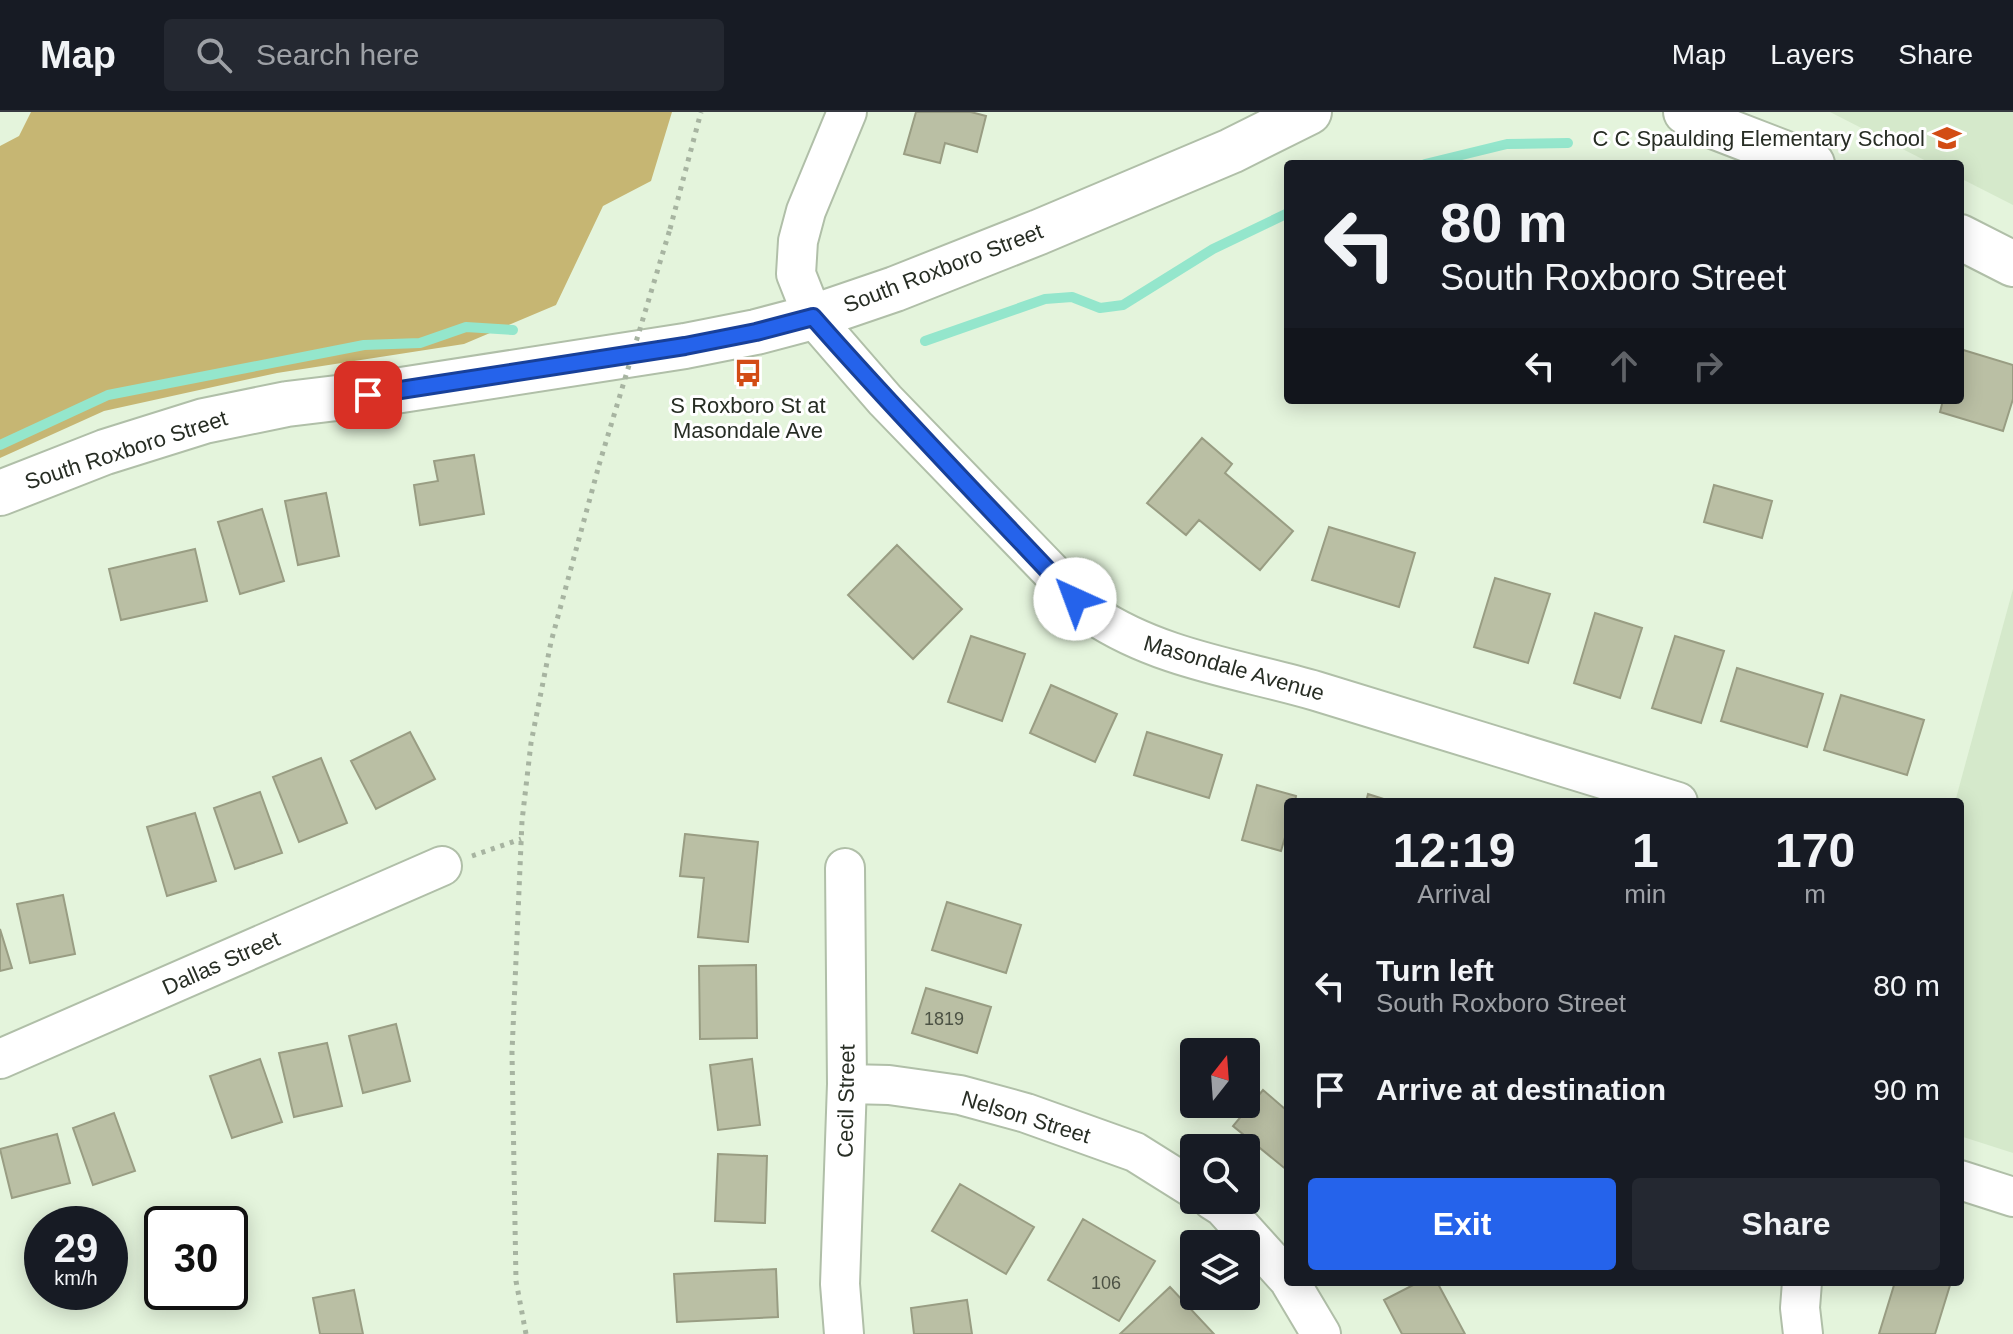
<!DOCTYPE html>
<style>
body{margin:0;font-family:Arial,sans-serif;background:#242831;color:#f1f3f6;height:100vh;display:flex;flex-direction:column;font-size:30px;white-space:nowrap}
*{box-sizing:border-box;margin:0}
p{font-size:26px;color:#9ea1a6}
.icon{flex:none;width:44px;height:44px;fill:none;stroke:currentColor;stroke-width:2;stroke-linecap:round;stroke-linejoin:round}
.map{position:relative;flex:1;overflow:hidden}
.drawer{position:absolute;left:1284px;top:686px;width:680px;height:488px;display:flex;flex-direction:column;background:#171b24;border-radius:8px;box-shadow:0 4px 20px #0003}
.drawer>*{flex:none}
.banner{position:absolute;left:1284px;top:48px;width:680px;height:244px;border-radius:8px;box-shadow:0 4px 20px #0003;background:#171b24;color:#f1f3f6;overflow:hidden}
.needle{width:52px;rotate:17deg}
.buttons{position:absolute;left:1180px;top:926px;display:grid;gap:16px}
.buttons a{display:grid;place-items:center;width:80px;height:80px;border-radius:8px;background:#171b24;box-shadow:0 4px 20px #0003;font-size:40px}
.speed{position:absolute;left:24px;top:1094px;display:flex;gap:16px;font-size:40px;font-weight:700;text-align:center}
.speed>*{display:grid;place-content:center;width:104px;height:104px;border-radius:50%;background:#171b24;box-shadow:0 4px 20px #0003;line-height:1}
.speed small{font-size:20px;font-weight:400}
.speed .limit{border:4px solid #111;border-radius:12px;background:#fff;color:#111}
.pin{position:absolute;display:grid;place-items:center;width:68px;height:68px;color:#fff;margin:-34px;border-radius:16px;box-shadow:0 4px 12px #0006}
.me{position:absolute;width:88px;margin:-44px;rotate:317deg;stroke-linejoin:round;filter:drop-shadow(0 0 6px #0008)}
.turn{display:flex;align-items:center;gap:28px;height:168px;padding:0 24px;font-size:36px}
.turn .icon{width:104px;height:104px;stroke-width:2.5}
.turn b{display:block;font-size:56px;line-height:68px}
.lanes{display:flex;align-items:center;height:76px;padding:0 24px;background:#0003;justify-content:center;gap:40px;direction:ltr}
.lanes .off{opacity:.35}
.eta{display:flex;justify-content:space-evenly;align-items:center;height:136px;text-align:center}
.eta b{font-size:48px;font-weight:600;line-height:56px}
.cta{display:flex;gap:16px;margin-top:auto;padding:16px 24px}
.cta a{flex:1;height:92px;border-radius:8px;background:#2563eb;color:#fff;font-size:32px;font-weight:600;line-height:92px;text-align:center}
.cta a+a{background:#242831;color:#f1f3f6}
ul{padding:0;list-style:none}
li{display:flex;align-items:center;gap:24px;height:104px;padding:0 24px}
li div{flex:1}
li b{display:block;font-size:30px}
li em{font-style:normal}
header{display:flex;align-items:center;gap:48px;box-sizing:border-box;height:112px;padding:0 40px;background:#171b24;border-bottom:2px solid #363941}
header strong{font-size:38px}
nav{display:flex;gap:44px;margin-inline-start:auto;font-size:28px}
.search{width:560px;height:72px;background:#242831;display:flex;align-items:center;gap:20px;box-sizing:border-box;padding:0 28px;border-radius:8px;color:#9ea1a6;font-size:30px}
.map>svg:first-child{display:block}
.built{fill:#d5e9cb}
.forest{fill:#c6b673}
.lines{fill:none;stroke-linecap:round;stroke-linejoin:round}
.stream{stroke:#94e6cc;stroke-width:10}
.building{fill:#babfa4;stroke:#999d83;stroke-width:2}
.street-casing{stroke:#b0bfa8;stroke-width:42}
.secondary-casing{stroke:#b0bfa8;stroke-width:48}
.path{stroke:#a7b4a1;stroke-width:5;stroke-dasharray:4 6;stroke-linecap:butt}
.street{stroke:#fff;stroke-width:38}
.secondary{stroke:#fff;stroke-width:44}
.path-bridge{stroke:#a7b4a1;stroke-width:5;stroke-dasharray:4 6;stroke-linecap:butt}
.route-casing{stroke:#184099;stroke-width:20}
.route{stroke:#2563eb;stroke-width:14}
.labels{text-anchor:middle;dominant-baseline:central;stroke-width:6;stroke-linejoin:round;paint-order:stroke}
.number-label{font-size:18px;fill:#4c5244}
.poi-label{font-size:22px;fill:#272d24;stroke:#fff;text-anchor:end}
.street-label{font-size:22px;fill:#272d24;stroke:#fff}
</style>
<header>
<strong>Map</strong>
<div class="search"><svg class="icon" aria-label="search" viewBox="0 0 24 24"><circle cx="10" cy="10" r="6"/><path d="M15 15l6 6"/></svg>Search here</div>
<nav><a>Map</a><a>Layers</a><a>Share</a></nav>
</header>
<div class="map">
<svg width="2013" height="1222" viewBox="0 0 2013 1222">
<rect width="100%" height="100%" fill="#e4f4dc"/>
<path class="built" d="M1830,0h183v93l-53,-27v-14h-28z
M2013,477v564l-53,-17v-269l3,-9 -3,-6v-50h-5z"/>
<path class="forest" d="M31,0h641l-21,69 -48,25 -47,99 -92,39 -187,29 -173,38 -104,47v-312l19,-10z"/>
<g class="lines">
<path class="stream" d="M1425,52l82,-20 61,-1
M925,229l120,-42 27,-2 28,11 23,-3 90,-56 75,-36
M0,333l108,-50 256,-50 56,-2 46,-16 47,3"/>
</g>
<path class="building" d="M916,0h55l15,4 -9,36 -32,-9 -5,20 -36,-9z
M1960,237l53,16v34l-10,32 -63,-19 3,-12h17z
M1202,326l30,26 -7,9 68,58 -33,39 -61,-50 -13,15 -39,-32z
M474,343l10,59 -64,11 -6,-40 24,-4 -4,-20z
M1714,373l58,16 -10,37 -58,-16z
M326,381l13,63 -41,9 -13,-64z
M262,397l22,72 -44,13 -22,-72z
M1329,415l86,26 -16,54 -87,-27z
M897,433l65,64 -49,50 -65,-64z
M195,437l12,52 -86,19 -12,-51z
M1495,466l55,16 -22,69 -54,-16z
M1595,501l47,15 -22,70 -46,-15z
M971,524l54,18 -23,67 -54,-19z
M1675,524l49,15 -23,72 -49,-15z
M1737,556l86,26 -16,53 -86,-26z
M1051,573l66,29 -22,48 -65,-29z
M1841,583l83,25 -17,55 -83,-25z
M410,620l25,47 -59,30 -25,-48z
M1147,620l75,23 -13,43 -75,-23z
M321,646l26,65 -48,19 -26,-65z
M1257,673l39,11 -1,6h-7v25l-7,24 -39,-11z
M260,680l22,61 -47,16 -21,-61z
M1368,682l25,8h-27z
M195,701l21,68 -49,15 -20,-69z
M685,722l73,8 -10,100 -50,-5 6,-59 -24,-2z
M63,783l12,59 -45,9 -13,-59z
M947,790l74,23 -15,48 -74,-23z
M0,817l12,39 -12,3z
M756,853l1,73 -57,1 -1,-73z
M926,876l65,19 -14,46 -65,-20z
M396,912l14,57 -47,12 -14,-57z
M327,931l15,63 -48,11 -15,-64z
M260,947l22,63 -50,16 -22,-62z
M752,947l8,66 -42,5 -8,-65z
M1263,978l22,19 3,-4v66l-55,-45z
M114,1001l21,58 -42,14 -20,-57z
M57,1022l13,49 -58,15 -12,-49z
M718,1042l49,2 -2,67 -50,-2z
M960,1072l74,43 -28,47 -74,-43z
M1083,1107l72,42 -36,60 -71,-41z
M776,1157l2,48 -101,5 -3,-48z
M1419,1170h18l28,52h-63l-18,-34z
M1895,1170h56l-16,52h-56z
M1170,1175l44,47h-94z
M354,1178l9,44h-43l-7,-36z
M967,1188l5,34h-58l-3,-26z"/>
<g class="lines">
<defs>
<path id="street" d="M847,0l-41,99 -8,30 -2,33 17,43 72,83 207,214c67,45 148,55 224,77 121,36 241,75 362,111
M0,947l442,-193
M847,972l42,1 71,10 66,18 109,39 59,37
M1960,1068l53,17
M1212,1088l11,7 65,72
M1290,1170l31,52
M1802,1170l-2,26 3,26
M844,1222l-4,-50 7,-200 -2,-216"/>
<path id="secondary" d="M1686,0l30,15 96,37
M1960,125l53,27
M0,381l105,-41 99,-31 83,-17 108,-13 290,-45 71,-14 57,-15 82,-28 144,-57 192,-81 78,-39"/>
</defs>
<use href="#street" class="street-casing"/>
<use href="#secondary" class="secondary-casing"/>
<path class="path" d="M670,117l31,-117
M472,744l49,-17
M526,1222l-10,-53 -4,-229 10,-231 9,-78 20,-101 48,-177"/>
<use href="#street" class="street"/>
<use href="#secondary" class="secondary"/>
<path class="path-bridge" d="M599,353l71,-236"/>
</g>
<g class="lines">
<defs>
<path id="route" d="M368,283l317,-49 71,-14 57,-15c84,96 174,188 262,282"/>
</defs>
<use href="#route" class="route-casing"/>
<use href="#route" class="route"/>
</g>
<defs>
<symbol id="school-bare" viewBox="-9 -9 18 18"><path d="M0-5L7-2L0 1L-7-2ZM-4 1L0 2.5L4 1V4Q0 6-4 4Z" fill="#d24c14" stroke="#fff" stroke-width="2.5" paint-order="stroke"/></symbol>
<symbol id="bus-bare" viewBox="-9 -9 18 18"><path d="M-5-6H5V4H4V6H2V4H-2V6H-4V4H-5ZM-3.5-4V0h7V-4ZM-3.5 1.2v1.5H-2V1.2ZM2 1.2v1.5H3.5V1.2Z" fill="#d24c14" stroke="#fff" stroke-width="2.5" paint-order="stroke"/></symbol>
</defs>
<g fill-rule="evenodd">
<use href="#school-bare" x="1927" y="6" width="40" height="40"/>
<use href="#bus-bare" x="728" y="241" width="40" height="40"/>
</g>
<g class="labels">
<g class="number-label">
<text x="944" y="907">1819</text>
<text x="1106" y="1171">106</text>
</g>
<g class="poi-label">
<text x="1925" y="26">C C Spaulding Elementary School</text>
<text x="748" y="293" text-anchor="middle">S Roxboro St at<tspan x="748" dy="25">Masondale Ave</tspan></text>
</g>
<g class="street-label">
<text transform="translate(943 156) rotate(-21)">South Roxboro Street</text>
<text transform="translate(126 338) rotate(-18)">South Roxboro Street</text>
<text transform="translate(1234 556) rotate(16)">Masondale Avenue</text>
<text transform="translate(221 851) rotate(-24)">Dallas Street</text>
<text transform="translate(846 989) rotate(-89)">Cecil Street</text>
<text transform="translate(1026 1005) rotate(17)">Nelson Street</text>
</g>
</g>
</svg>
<div class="buttons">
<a><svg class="needle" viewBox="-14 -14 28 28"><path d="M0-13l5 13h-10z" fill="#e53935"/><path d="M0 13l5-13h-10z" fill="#9ea1a6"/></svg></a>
<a><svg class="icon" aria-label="search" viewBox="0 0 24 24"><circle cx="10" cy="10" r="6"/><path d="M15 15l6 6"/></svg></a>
<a><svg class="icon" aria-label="layers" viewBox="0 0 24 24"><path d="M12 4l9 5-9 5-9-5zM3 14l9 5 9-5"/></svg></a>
</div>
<div class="speed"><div>29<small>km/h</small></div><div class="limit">30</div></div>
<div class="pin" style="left:368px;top:283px;background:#d93025"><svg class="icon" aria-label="arrive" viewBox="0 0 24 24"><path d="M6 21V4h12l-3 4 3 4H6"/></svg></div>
<svg class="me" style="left:1075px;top:487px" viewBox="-20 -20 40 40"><circle r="19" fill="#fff"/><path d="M0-13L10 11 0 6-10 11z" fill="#2563eb"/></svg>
<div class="banner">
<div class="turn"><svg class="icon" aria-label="left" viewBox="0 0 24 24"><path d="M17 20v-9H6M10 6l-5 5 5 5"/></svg><div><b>80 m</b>South Roxboro Street</div></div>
<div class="lanes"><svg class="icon" aria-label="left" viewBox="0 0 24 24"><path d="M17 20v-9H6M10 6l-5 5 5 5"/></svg><svg class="icon off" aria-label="ahead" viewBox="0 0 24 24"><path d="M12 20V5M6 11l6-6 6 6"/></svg><svg class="icon off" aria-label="right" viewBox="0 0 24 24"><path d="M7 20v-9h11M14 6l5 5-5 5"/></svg></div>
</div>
<section class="drawer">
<div class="eta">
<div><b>12:19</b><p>Arrival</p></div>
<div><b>1</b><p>min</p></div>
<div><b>170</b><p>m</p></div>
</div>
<ul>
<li><svg class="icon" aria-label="left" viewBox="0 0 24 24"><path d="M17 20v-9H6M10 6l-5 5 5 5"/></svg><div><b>Turn left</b><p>South Roxboro Street</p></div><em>80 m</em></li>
<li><svg class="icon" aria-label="arrive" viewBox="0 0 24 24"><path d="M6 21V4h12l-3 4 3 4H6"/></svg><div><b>Arrive at destination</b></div><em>90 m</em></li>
</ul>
<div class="cta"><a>Exit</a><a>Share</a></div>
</section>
</div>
